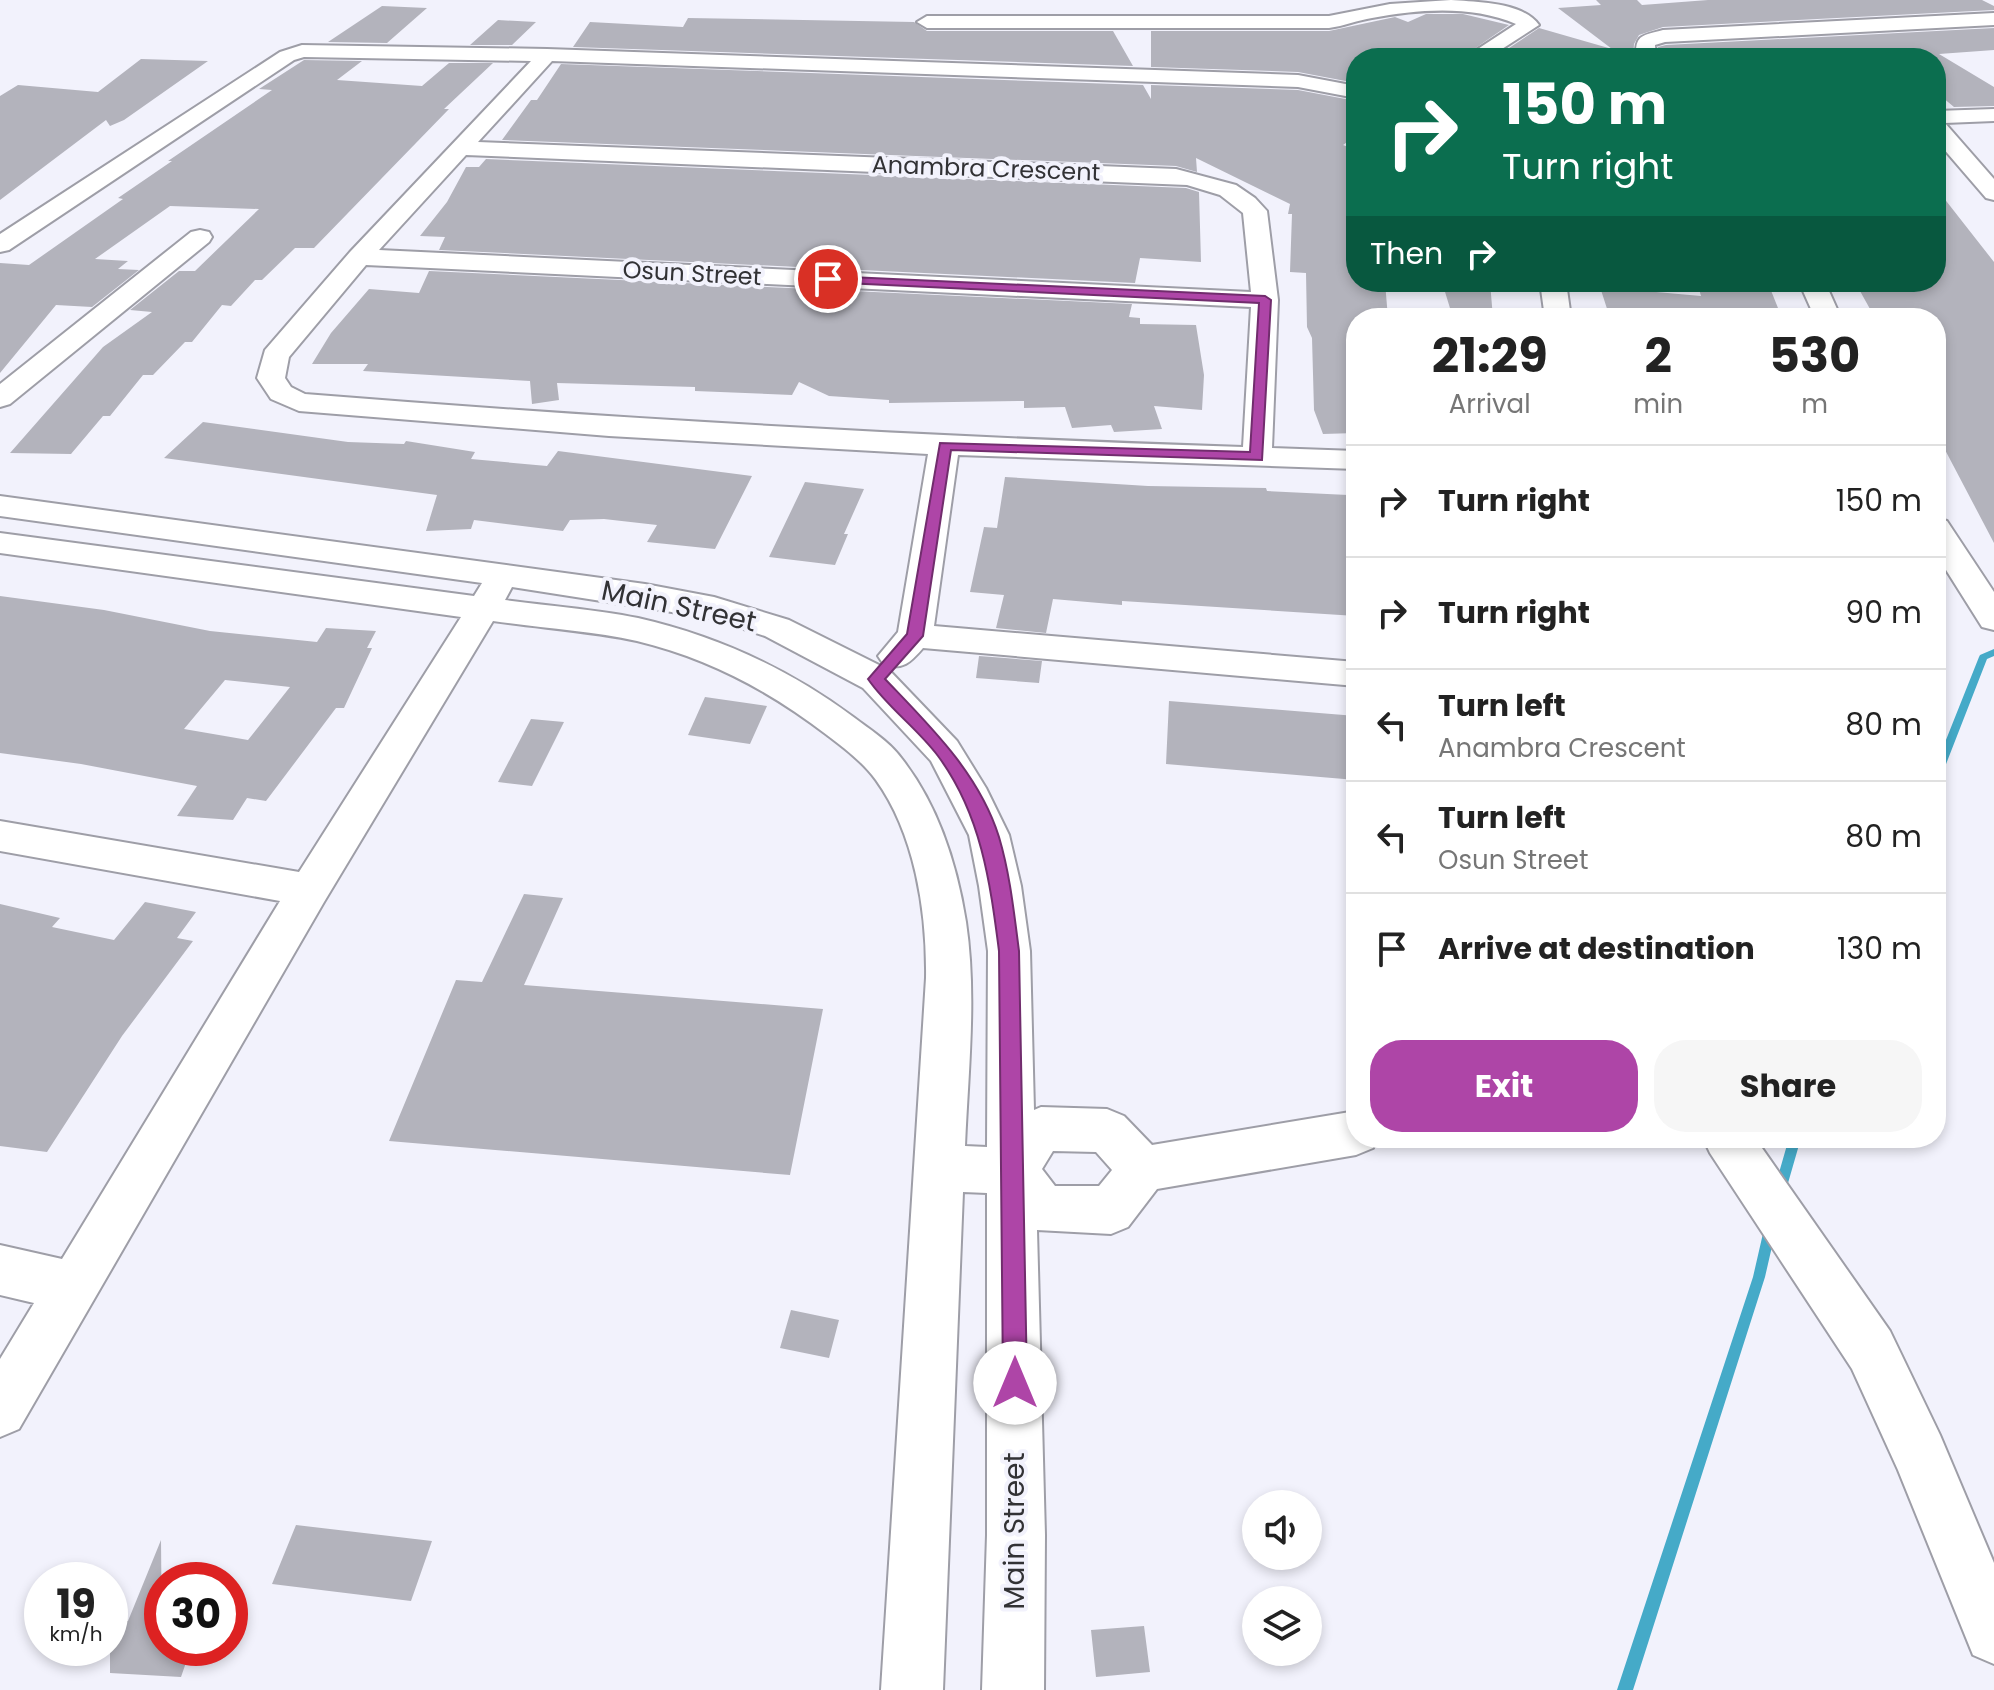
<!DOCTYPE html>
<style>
body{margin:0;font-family:Poppins,sans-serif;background:#f6f6f6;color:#222;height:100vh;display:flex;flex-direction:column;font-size:30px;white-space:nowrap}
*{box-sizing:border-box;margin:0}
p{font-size:26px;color:#767676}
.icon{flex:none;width:44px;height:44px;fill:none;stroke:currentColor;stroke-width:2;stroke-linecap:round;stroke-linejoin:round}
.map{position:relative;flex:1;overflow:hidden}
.panel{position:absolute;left:1346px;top:308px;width:600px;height:840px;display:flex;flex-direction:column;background:#fff;border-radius:32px;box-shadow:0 4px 12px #0003}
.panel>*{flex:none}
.guide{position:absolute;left:1346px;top:48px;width:600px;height:244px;border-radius:32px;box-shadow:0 4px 12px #0003;background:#0b6e4f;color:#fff;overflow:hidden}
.fabs{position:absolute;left:1242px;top:1490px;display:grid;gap:16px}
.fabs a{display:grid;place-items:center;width:80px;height:80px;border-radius:50%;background:#fff;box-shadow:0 4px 12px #0003;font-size:40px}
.speed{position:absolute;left:24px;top:1562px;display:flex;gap:16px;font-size:40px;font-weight:700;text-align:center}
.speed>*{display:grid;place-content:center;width:104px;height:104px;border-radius:50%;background:#fff;box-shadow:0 4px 12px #0003;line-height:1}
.speed small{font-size:20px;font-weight:400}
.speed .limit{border:12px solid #d22;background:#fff;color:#111}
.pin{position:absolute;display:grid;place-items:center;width:68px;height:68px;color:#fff;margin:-34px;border:4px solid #fff;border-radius:50%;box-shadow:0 2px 8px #0007}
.me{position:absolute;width:88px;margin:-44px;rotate:0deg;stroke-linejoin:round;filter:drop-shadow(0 0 6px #0008)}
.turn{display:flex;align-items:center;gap:28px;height:168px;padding:0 24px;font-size:36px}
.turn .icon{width:104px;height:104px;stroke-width:2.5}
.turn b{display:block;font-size:56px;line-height:68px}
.then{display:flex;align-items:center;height:76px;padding:0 24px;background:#0003;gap:16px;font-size:30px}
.eta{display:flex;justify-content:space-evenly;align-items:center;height:136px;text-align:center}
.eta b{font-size:48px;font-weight:700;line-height:56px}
.primary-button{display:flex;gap:16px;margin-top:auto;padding:16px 24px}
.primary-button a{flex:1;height:92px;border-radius:32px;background:#ae45a7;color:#fff;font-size:32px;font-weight:700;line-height:92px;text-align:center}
.primary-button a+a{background:#f6f6f6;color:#222}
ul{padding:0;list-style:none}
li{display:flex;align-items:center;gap:24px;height:112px;padding:0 24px;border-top:2px solid #e0e0e0}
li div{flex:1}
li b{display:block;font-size:30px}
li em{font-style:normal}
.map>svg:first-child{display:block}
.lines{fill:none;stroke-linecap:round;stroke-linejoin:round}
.stream{fill:#45aac8;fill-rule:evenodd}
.building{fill:#b3b3bc;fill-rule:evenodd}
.minor-casing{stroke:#9e9ea7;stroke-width:4}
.minor{fill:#fff;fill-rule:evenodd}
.route{fill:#ae45a7;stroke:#712d6d;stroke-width:2}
.labels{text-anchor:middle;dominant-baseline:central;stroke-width:8;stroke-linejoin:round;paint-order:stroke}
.far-street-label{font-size:24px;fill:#323235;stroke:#f2f2fc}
.street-label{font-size:28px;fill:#323235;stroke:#f2f2fc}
</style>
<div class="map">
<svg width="1994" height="1690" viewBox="0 0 1994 1690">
<rect width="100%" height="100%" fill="#f2f2fc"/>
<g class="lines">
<path class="stream" d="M1994,649v7l-7,3 -46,118 -5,4v-16l43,-108 1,-2z
M1789,1138h12l-15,52 -2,4 -4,2 -4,-2 -2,-4z
M1770,1223l4,2 2,4 -11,48 -132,413h-16l136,-413 11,-48 2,-4z"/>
</g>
<path class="building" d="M1596,0h41l5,5 66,-5h274l12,6v4l-331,17 -24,8 -5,9 -1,14h-9l-9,-7 -1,7h-120l45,-30 73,21 -54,-41 43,-3z
M382,6l45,2 -40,35 -59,-1z
M1426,14h37l46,11 -48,33h-105v25l-58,-11 -147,-5v-36h178l66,-14 13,5z
M688,18l226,4 13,9h186l20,35 -560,-19 17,-25 93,5z
M498,20l38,2 -24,23h-42z
M1994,28v22l-55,4 55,33v19l-40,1 -18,-15v-34h-277l-1,-11 8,-2z
M141,59l67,2 -84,59 -14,6 -4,-6 -106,80v-104l18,-11 80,7z
M304,60l58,1 -25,19 85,6 27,-23h44l-49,46h5l-135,139h-19l-33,32h-7l-24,26 -9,-1 -30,37h-7l-32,33h-10l-33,41h-7l-32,38 -61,-1 93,-106 49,-35 -22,-2 49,-39h16l64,-62 -89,-3 -75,53 33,2 -10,8 21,1 -47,37 -36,-2 -56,68v-110l29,2 94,-66 -5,-1 54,-37h-4l104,-71 -13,-1z
M561,64l582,21 8,14v-14l147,5 58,11v35l-13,9 13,5v132h29l3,36h-32v115l-33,1 -9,-24 -2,-72 -5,-11 -1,-54 -16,-1 2,-58h-4l2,-10 -94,-46 1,14 -21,-6 -674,-26 29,-40h6z
M486,159l700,29 13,4 2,70 -61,-4 -5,25 -696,-33 6,-13 -25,-1 27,-34 19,-35h13z
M1936,188l58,74v281l-51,-97 -7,-1v-127h-61l-20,-36h81z
M429,271l703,33 -3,13 11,1v6l56,1 8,50 -2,35 -48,-4 8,23 -48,3 -3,-7 -39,3 -7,-21 -41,1v-7l-135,2v-3l-60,-4 -30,-14 -7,13 -97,-4v-4l-138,-4 2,17 -27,4 -2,-23 -167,-10 5,-7h-56l19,-31 38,-44 50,4z
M1442,282h48l3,36h-40z
M1697,282l71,1 14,35h-172l-10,-31 101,9z
M203,422l145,20 56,2 2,-3 69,11 -4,7 76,7 11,-15 194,25 -37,73 -68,-7 10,-17 -53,-6 -34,1 -7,11 -89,-11 -3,9 -45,2 11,-36 -273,-37z
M1005,477l143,9 118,2 1,3 81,4 8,59v62l-234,-15v4l-69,-6 -7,34 -50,-5 8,-33 -34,-3 14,-65 13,1z
M805,482l59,7 -20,45h4l-13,31 -66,-8z
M0,596l104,14 106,21 107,11 9,-14 50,3 -9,17h5l-28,60h-8l-70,93 -19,-3 -14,22 -56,-4 20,-30 -116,-22 -81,-11zM225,680l65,7 -42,53 -64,-11z
M979,656l63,5 -3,22 -63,-5z
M705,697l62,9 -17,38 -62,-9z
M1169,701l187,15v64l-190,-16z
M531,719l33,3 -32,64 -34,-4z
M524,894l39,4 -39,87 299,24 -33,166 -401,-34 67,-161 26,2z
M145,902l51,10 -19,26 16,3 -71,95 -75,116 -47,-6v-242l60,14 -8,9 62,13z
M791,1310l48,10 -10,38 -49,-10z
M296,1525l136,16 -21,60 -139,-17z
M161,1540l1,108h29l-10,29 -71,-4v-53l18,1z
M1144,1626l6,46 -54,5 -5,-47z"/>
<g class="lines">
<defs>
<path id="minor" d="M1451,0c26,2 72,2 88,25l-51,33h-24l52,-34c-44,-19 -97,-15 -144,-6 -14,2 -28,8 -43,10h-402l-10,-6 10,-6h402l61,-12z
M1994,13v12l-329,17 -10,3 1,13h-20c-1,-24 6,-22 27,-28z
M302,45l245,4 751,26 58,11v12l-58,-11 -746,-26 -74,81 698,27 60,16 19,13 12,13 11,89 -6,148 84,3v18l-398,-14 -24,171 422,36v24l-433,-38c-13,15 -20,22 -39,17l-6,-9 20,-24 30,-178 -319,-18 -310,-25 -28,-12 -14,-21 8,-28 85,-98 181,-191 -227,-4 -10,3 -285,190 -9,2v-18l280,-182zM466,155l721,30 33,10 23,18 8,79 -872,-42zM366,265l885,42 -8,140c-314,-10 -626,-28 -938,-53l-14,-7 -6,-9 4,-21z
M1994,109v12l-49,2 49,56v21l-8,-2 -50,-58v-29z
M200,230l9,2 3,5 -3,5 -199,162 -10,3v-23l191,-152z
M1540,282h26l5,36h-26z
M1799,282h26l16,36h-26z
M0,496l645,88 69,13 75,23 100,50 68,71 29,47 23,47 12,51 9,65 4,159 7,-3 66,2 17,7 28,29 204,-34v27h21l-4,10 -17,7 -199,34 -29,38 -17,7 -74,-4 8,305 -1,155h-62l5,-155v-342l-24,-1 -20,498h-62l45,-712c1,-66 -11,-144 -50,-198 -13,-18 -32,-32 -49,-45 -57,-44 -119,-77 -190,-94 -46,-10 -97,-13 -144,-20l-169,281 -305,527 -19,8v-78l34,-56 -34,-8v-50l62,14 218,-358 -280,-50v-30l299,51 162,-255 -461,-64v-20l474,63 8,-13 -482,-67zM512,587l198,31 55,18 98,52 68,73 38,74 10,51 9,65 -1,196 -22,-1c3,-73 12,-151 1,-224 -9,-57 -28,-117 -64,-163 -13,-18 -33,-30 -50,-43 -65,-48 -135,-80 -214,-98 -43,-9 -89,-12 -133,-18zM1053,1151l43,1 16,18 -13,16h-44l-13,-17z
M1936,518l11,3 47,71v38l-12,-3 -46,-73z
M1703,1138h52l135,193 50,104 54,128v101l-21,-9 -75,-185 -46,-101 -142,-216z"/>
</defs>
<use href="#minor" class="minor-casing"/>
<use href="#minor" class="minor"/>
</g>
<path class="route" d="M828,276l437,20 6,4 -9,160 -311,-10 -28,186 -38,43c44,46 94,94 114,158 11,37 15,76 20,114l8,432 -4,9 -8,4 -9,-4 -3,-9 -4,-432c-9,-70 -18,-137 -61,-195 -21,-28 -51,-49 -70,-77l39,-45 33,-191 310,9 9,-149 -435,-21v-5z"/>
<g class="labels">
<g class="far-street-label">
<text transform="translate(986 168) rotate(2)">Anambra Crescent</text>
<text transform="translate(692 273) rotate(3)">Osun Street</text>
</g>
<g class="street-label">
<text transform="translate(679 606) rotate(12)">Main Street</text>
<text transform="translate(1014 1531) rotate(-90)">Main Street</text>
</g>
</g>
</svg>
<div class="fabs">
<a><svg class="icon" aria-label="sound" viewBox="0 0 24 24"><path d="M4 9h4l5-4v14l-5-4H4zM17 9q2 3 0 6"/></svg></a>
<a><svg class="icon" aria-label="layers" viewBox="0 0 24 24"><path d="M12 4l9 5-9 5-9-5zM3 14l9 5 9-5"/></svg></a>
</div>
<div class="speed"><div>19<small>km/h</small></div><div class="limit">30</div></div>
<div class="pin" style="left:828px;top:279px;background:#d93025"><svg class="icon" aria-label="arrive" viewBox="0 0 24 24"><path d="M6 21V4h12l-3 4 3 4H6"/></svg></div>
<svg class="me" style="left:1015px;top:1383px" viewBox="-20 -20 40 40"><circle r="19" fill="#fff"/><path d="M0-13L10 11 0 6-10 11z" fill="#ae45a7"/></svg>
<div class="guide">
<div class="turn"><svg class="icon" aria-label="right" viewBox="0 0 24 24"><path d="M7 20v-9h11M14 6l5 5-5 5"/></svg><div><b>150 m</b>Turn right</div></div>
<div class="then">Then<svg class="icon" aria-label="right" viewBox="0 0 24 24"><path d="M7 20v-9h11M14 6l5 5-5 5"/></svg></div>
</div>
<section class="panel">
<div class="eta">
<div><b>21:29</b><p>Arrival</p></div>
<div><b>2</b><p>min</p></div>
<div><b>530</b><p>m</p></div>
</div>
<ul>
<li><svg class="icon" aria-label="right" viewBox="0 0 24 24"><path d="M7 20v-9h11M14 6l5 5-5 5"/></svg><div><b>Turn right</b></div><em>150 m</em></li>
<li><svg class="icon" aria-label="right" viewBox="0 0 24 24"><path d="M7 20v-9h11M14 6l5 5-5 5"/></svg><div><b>Turn right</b></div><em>90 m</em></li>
<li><svg class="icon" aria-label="left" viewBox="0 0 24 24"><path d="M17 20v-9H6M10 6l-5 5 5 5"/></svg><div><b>Turn left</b><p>Anambra Crescent</p></div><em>80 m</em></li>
<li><svg class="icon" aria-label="left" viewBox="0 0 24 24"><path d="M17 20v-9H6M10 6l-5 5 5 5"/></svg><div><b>Turn left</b><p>Osun Street</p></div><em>80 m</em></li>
<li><svg class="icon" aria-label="arrive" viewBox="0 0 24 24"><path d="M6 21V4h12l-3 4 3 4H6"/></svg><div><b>Arrive at destination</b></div><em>130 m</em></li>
</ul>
<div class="primary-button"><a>Exit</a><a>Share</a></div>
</section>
</div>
